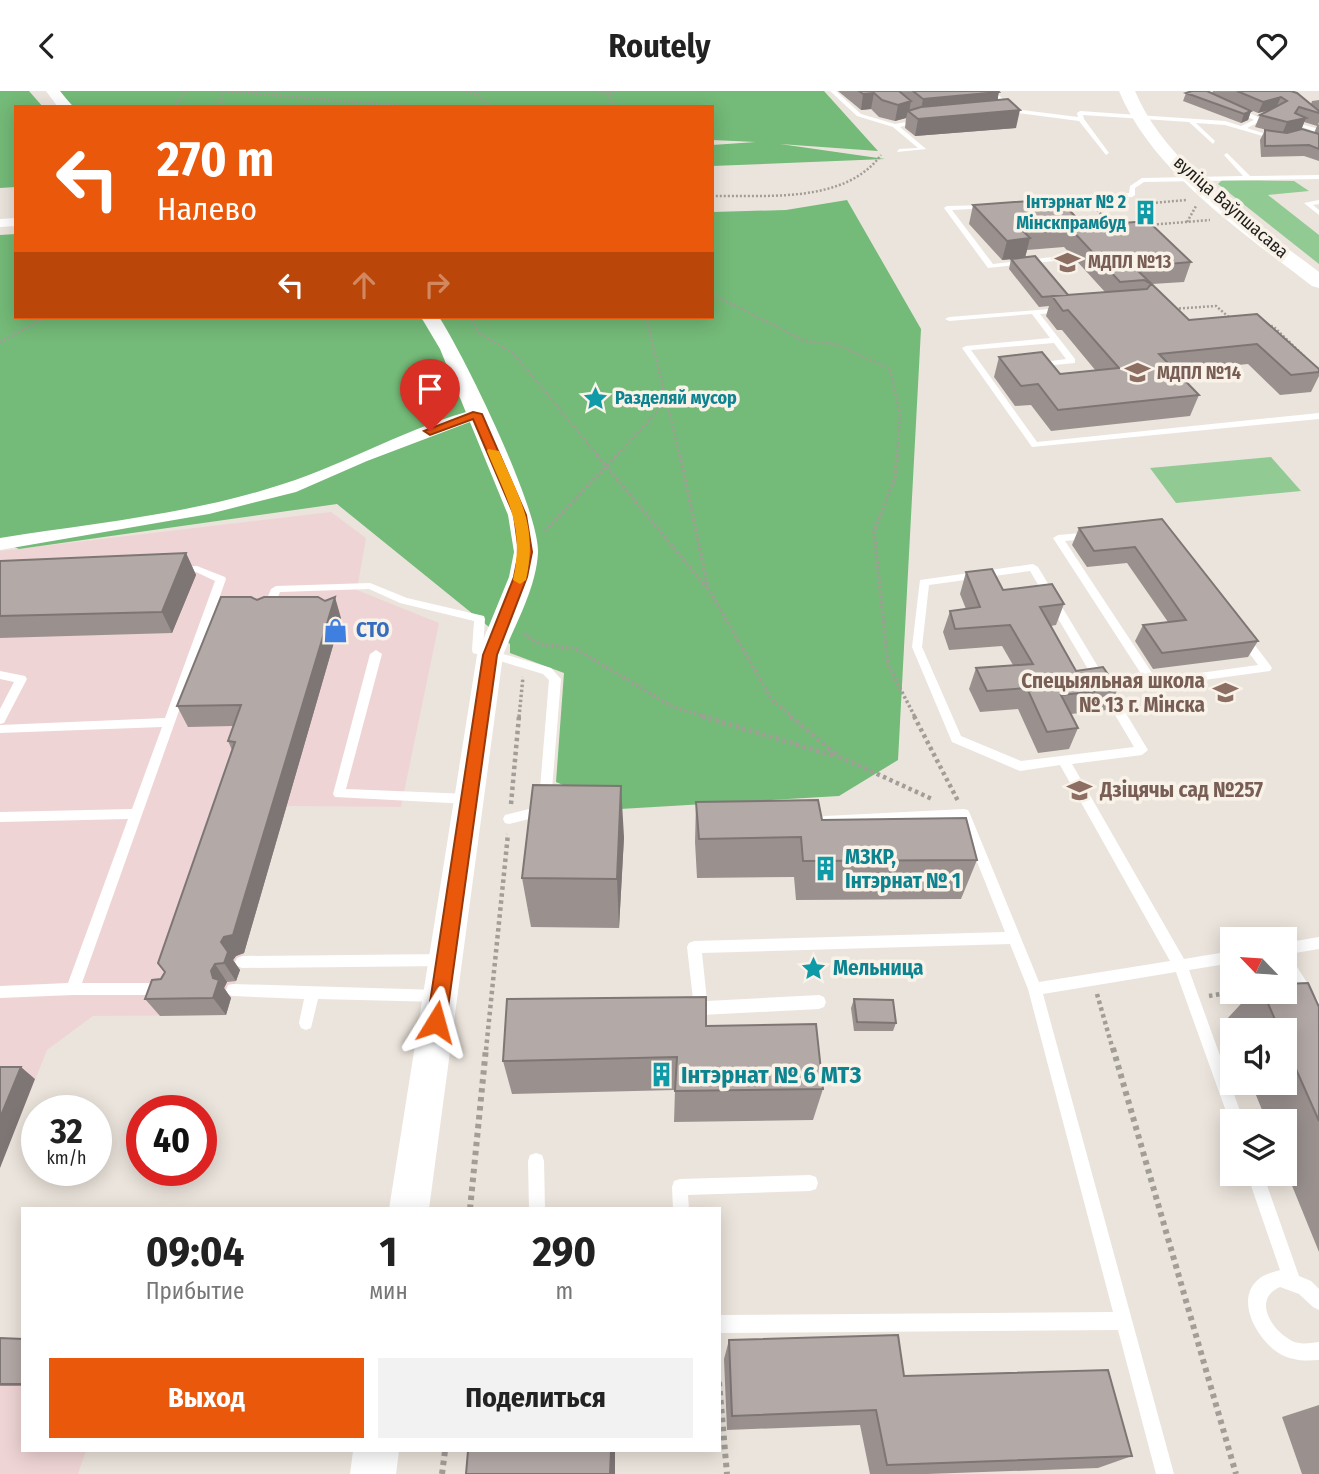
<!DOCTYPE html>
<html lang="ru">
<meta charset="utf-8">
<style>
body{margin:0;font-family:"Fira Sans Condensed",sans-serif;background:#f2f2f2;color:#222;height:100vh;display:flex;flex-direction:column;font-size:26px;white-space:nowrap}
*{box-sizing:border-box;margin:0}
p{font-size:23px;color:#767676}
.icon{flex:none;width:38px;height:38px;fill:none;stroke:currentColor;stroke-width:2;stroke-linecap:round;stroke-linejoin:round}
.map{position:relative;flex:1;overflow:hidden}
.details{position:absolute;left:21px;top:1116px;width:700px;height:245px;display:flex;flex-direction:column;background:#fff;border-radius:0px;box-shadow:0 4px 18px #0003}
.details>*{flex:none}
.banner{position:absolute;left:14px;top:14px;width:700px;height:214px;border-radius:0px;box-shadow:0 4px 18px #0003;background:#ea580c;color:#fff;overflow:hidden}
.needle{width:46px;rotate:295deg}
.controls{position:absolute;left:1220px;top:836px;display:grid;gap:14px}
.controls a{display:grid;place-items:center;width:77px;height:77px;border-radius:0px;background:#fff;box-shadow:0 4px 18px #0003;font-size:35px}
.speed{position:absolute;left:21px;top:1004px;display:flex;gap:14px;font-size:35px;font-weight:700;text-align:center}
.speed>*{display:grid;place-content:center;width:91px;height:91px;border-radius:50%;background:#fff;box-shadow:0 4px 18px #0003;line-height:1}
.speed small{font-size:18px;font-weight:400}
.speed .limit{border:10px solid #d22;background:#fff;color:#111}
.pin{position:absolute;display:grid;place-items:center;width:60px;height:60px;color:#fff;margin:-72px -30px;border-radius:50% 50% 50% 0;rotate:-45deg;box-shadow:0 0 7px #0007}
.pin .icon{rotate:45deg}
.me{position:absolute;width:77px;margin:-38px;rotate:8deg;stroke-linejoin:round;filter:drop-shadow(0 0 5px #0008)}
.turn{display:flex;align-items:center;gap:24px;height:147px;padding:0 28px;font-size:32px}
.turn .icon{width:91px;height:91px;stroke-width:2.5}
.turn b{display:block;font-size:49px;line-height:60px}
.lanes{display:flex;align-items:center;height:66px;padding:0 28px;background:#0003;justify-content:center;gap:35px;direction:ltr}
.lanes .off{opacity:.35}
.eta{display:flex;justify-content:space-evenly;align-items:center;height:119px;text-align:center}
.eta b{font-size:42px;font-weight:700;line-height:49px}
.primary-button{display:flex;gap:14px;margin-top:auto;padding:14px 28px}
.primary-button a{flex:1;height:80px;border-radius:0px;background:#ea580c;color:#fff;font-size:28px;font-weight:700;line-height:80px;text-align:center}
.primary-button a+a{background:#f2f2f2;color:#222}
header{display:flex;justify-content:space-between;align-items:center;height:91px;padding:0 28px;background:#fff;font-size:32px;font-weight:700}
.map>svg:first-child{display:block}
.industrial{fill:#efd4d5}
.green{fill:#91ca93}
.forest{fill:#74ba78}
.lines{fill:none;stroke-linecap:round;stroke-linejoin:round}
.path-far3{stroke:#a29d97;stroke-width:2.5;stroke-dasharray:2 2;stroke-linecap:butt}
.path-far2{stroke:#a29d97;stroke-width:3.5;stroke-dasharray:2.5 2.5;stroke-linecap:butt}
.path-far1{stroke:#a29d97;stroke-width:4.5;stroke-dasharray:3.5 3.5;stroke-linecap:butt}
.path{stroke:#a29d97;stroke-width:6;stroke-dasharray:4.5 4.5;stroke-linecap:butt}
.service{fill:#fff;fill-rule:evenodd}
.minor{fill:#fff;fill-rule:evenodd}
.tertiary{fill:#fff;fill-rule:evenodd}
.secondary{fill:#fff;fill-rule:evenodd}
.wall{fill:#9a918f;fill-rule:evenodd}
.shaded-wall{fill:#7d7674}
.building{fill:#b3a9a6;stroke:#7d7674;stroke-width:2}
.route{fill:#ea580c;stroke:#983908;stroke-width:2}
.slow{fill:#f59e0b}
.labels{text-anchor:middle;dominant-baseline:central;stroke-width:7;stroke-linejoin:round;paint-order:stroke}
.far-culture-label{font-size:18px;font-weight:bold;fill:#0d838f;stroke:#f8f2e9;text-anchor:end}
.far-street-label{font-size:18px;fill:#1f1d1a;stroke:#f8f2e9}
.far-education-label{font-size:18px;font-weight:bold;fill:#785e54;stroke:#f8f2e9;text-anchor:start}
.shop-label{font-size:21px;font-weight:bold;fill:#366cbe;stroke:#f8f2e9;text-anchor:start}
.education-label{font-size:21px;font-weight:bold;fill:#785e54;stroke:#f8f2e9;text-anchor:end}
.culture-label{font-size:21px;font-weight:bold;fill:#0d838f;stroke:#f8f2e9;text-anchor:start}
.near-culture-label{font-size:24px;font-weight:bold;fill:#0d838f;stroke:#f8f2e9;text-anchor:start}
</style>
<header><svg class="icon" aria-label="back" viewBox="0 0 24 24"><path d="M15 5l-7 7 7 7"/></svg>Routely<svg class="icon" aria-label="heart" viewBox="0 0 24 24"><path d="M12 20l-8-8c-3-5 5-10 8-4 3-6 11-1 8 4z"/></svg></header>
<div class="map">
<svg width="1319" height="1383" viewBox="0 0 1319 1383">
<rect width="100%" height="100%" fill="#ebe4dc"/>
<path class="industrial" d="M331,421l35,26 -9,52 82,33 -38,184 -114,-1 -61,209 -133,1 -46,34 -47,118v-617z
M0,1250h23v110h63l-8,23h-78z"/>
<path class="green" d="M1222,89l72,1 15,10 -41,4 51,40v29l-101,-80z
M1271,366l30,34 -125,12 -26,-35z"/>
<path class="forest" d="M0,0h29l14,16h-27v80l-16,1z
M58,0h766l54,60 -98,-7 105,15 -173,7v-21l44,-3 -44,-2v-33h-638z
M847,109l74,129 -23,431 -59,36 -219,13 -64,-27 8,-109 -54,-20v-9l-173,-140 -318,45 -19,-8v-306l16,-1v83h696v-105l74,-2z"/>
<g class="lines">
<path class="path-far3" d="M224,0l190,16
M466,0l12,4 13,12
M597,0l11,3
M173,16l14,-16
M218,16l6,-16
M614,16l-6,-13 8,-3
M712,105c54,-1 133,8 169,-41
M1140,113l47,-4
M1097,119l16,16
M1187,131l9,-16
M1149,134l61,-5
M712,203l93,47 30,3 55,25 10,45 -3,43
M1171,218l45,-3 15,13
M470,226l10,17 34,20 85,103
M646,226l34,140
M1267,236l6,-1 32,31
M0,251l47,-25
M615,366l53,-57"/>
<path class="path-far2" d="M597,364l110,133
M680,364l28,133 64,112 21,17
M897,364l-2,23 -21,53 14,134 27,52
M545,440l72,-76
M524,543l15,10 37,5 97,58 34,10
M519,626l4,-40"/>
<path class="path-far1" d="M702,625l133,40
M790,625l48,40 94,43
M914,625l44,85
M511,713l8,-88
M1097,903l16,56
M1209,905l23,-4
M486,959l22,-216"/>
<path class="path" d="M1113,957l123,426
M470,1118l16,-161
M719,1291l8,92
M442,1383l3,-23"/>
<path class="service" d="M830,0h6l25,23 34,10 28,-5v2l-23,6 26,22 -29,3 2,-3 19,-1 -25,-21 -36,-11z
M988,0h6l20,18 64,8 -1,-4 3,-2 145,10 16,5 13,-6 -20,-10 2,-3 24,11 -1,4 -12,6 34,11 -5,1 -51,-15 -29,-2 19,18 -2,3 -24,-22 -106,-7 1,4 25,34 -3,2 -27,-34 -69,-9z
M1293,31l26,7v2l-25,7v-2l17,-6 -18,-6z
M1227,62l23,23 69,-1v4l-175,3 -9,6v7l-3,2 -86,7 -3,-2 3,-2 83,-7 1,-7 12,-8 101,-2 -19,-21z
M1319,109v4l-6,1 6,5v5l-15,-12z
M991,114v2l-2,1 -37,2 41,54 68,-8 4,2 -1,2 -76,8 -44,-60 3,-2z
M1062,217h3v4l-25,2 35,45v4l-42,4v-4h3l30,-4 -12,-16 -83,7 66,92 282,-29v6l-287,28 -70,-99 4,-2 84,-8 -18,-24 -83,7 -4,-2 4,-2z
M1162,435l3,1 105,138 2,3 -2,3 -117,16 -4,-1 -96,-148 5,-3zM1159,441l99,133 -102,14 -91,-138z
M1033,473l5,3 110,183 -6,5 -70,9 112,195 48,-8v12l-43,7 55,152h-12v6l-56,-156 -133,22 131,480h-18l-38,-144 -399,3v-18l394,-3 -85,-323 -18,-45 -308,9 5,48 112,-6 5,2 2,5 -2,5 -5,2 -118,6 -5,-2 -2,-5 -7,-61 2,-4 5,-2 311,-9 -45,-113 -135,7 -4,-1 -2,-4 2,-4 4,-1 139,-7 4,1 2,4 69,168 131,-21 -110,-196 -40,6 -68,-29 -40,-95 8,-67zM1030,480l104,176 -113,14 -60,-25 -39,-89 7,-62z
M197,475l28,11 1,2 -144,404h81l5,1 2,5 -2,5 -5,1h-90l-73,3v-12l68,-3 60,-164 -128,3v-10l132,-3 30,-82 -162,6v-8l165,-7 50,-137 -19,-9 -20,1 -5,-3 5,-3z
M370,492l37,15 77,18 1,3 -2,29 68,20 10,11 -10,123 -10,14 -32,8 -4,-1 -2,-4 2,-4 28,-7 6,-7 10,-121 -6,-6 -70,-21 -1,-3 2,-29 -74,-18 -31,-14 -89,3 -9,22h-8l-1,-3 9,-22 5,-3z
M376,559l6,4 -36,135 123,5 4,2 2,3 -2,3 -4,2 -134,-7 -2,-3 37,-140z
M0,580l25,5 2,3 -23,44 -4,1v-15l14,-27 -14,-3z
M1319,846v12l-30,5 30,48v20l-5,-2 -30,-49v-28z
M445,863l5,2 2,4 -2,4 -5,2 -203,2 -5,-2 -2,-4 2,-4 5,-2z
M233,893l207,6 5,1 2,5 -2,5 -5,1 -122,-3 -7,29 -5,2 -5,-2 -2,-5 5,-24 -71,-3 -5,-1 -2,-5 2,-5z
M536,1062l6,2 2,6 1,48h-16l-1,-48 2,-6z
M1247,1083h16l36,102 12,5 8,8v21l-6,-3 -14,-13 -19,-7c-28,12 -9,43 12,54 9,4 17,2 27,1v18c-14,1 -24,1 -37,-5 -23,-12 -50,-56 -22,-77 5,-4 14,-6 20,-8z
M810,1084l6,2 2,6 -2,6 -6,2 -122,4 1,14h-16l-1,-22 2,-6 6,-2z"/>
<path class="minor" d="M16,127v8l-16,1v-8z
M477,318l8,5 -2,3 -116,44 -71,31 -87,22 -209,36v-12c94,-15 193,-24 283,-54 66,-21 127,-58 194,-75z"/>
<path class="tertiary" d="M46,0h14l13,16h-15z
M421,226h18c26,40 101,194 99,236 -2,35 -22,70 -35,102l-74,554h-40l88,-554 32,-78 5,-25 -6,-37 -68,-166z
M353,1360h46l-3,23h-46z"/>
<path class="secondary" d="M1119,0h16c31,75 121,133 184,181v16l-7,-2c-67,-52 -160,-114 -193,-195z"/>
</g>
<path class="wall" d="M838,0h160v9l18,28 -101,8 -10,-8 1,-10 -11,3 -16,-4 -8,-8 -10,1z
M1213,0h78l20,13 1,-3 7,-1v22l-1,3 1,-1v37l-15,-5 -43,1 -1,-17 5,-10h2l-12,-3 5,-12 8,-4 -10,2 -36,-15 29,13 -3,9 -7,3 -58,-22 3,-8h26zM1304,31l13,4 -3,7 -13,-3z
M973,114l111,21 107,36 -7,20 -32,2 37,36 68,-6 62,55v7l-8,16 -31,3 -32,-31 -72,7 23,24 -9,21 -139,15 -20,-26 -16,1 -21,-29 5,-20 61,17 36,-3 -34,-41h-5l-11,-14 3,-10 -10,1 -30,-38 2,-10 -9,1 -33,-36zM1064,156l41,45 -37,3 -43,-38 2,-7z
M1162,428l96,122 -10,16 -95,12 -18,-28 8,-16 25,-3 -41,-59 -40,4 -15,-22 7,-17z
M186,462l10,22 -24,58 -172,5v-77z
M966,481l37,18 61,14 -8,21 -5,1 25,45 42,18 -11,21 -36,4 7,14 -9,21 -31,4 -20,-44 -38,3 -11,-23 7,-21 37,-3 -11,-19 -53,4 -6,-18 7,-21 16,-2 -6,-15z
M257,509l84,18 -97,335 -8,3 -3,4 7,10 -4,11 -9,1 -3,6 7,10 -5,17 -66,1 -15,-17 20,-27 67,-222 -4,-9 5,-15 -45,1 -11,-21z
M696,711l126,18 155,40 -16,39 -165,1 -2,-23 -97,1 -2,-36z
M624,746l-5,91 -88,-1 -9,-49z
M1252,901h32l35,15v245l-35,-86v-44h-17l-16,-39h33v-52h-52v4l-6,-15z
M854,908l42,24 -3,8h-39l-3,-23z
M706,935l117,63 -10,31 -139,2 1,-32 -163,4 -9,-33z
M0,1247l23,1v47h-23z
M729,1249l175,36 228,80 -34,12 -171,6h-57l-10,-49 -133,5 -3,-71z
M1319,1314v69h-17l-20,-57z"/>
<path class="shaded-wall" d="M999,1l-3,16 -76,7 3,-16z
M874,2l-3,16 -10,1 2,-16z
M1281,6l-5,11 -18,5 5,-11z
M911,10l-2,11 -1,-1 -2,7 -11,3 3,-16z
M1299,16l-6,14 13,-3 -5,12 -19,4 5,-12z
M1020,19l-4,18 -101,8 3,-17z
M1251,20l-3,9 -7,3 3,-9z
M1030,147l-5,20 -23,2 5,-19z
M186,462l10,22 -24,58 -10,-21z
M335,506l6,21 -97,335 -8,3 -3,4 7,10 -4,11 -12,-18 -3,-21z
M621,695l3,51 -5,91 -2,-49z
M215,873l12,18 -3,6 7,10 -5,17 -13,-17v-20l-2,-7z
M21,976l14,12 -35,89v-50z
M611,1360h4v23h-5z"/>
<path class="building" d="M859,0h40l12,10 -13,4 -16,-5 -8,-7 -11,1z
M913,0h85l1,1 -76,7z
M1192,0h15l44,20 -7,3 -58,-21z
M1237,0h54l6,2 22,18v2l-20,-6 -4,6 11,5 -19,4 -27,-7 27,-14 -6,-4 -18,5z
M1008,8l12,11 -102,9 -10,-8 13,-4z
M1302,38l17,5v15l-10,-4 -44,1v-16l22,3z
M1059,108l25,27 64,-5 43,41 -57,5 55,53 68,-6 62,55v3l-28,3 -34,-31 -98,10 40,41 -141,15 -20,-26 -17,2 -22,-29 43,-5 18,22 59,-6 -51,-58 -5,1 -11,-15 95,-7 4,-5 -7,-4 -24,2 -50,-54 -46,4 6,6 -23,3 -34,-36z
M1035,165l33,39 -26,2 -31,-38z
M1162,428l96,122 -96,12 -19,-28 43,-5 -51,-73 -41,4 -15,-23z
M186,462l-24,59 -162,4v-55z
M992,478l11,21 49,-6 12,20 -24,3 36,64 27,-4 15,22 -57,6 17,33 -31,4 -20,-44 -40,3 -11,-23 57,-4 -23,-39 -55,4 -5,-18 30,-4 -14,-35z
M221,506h30l6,3 7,-3h54l7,4 10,-4 -102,338 -9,2 -3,5 7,10 -4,11 -9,1 -4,7 2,7 6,2 -6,18 -68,1 7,-19 9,-1 4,-7 -7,-9 77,-221 -7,-1 13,-36 -64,1z
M533,694l88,1 -4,93 -95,-1z
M818,709l4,20 144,-2 11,42 -174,1 -2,-24 -102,2 -3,-37z
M1308,892l11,24v114l-35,-79v-11h-4l-17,-39h21v-8z
M706,906v29l110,-2 7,65 -148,2 2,-34 -174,4 4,-62z
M854,908l39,1 3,23 -39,-1z
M0,976h21l-21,51z
M898,1244l6,41 204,-6 24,86 -245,9 -11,-55 -144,6 -3,-76z
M0,1247l23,1v45h-23z
M468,1360h143l-1,23h-144z"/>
<path class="route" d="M473,321l9,2 44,101 6,37 -5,25 -30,78 -51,367 -3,7 -7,2 -6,-2 -3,-7 56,-367 31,-78 5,-25 -5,-37 -41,-96 -43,16 -6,-4z"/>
<path class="slow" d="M488,358l11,2c21,49 39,74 27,129l-6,4 -7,-4c12,-54 -6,-80 -26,-129z"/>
<defs>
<symbol id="building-bare" viewBox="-9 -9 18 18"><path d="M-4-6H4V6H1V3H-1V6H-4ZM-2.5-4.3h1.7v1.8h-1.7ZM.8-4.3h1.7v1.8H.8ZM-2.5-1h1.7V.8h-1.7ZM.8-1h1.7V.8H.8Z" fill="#0f9aa8" stroke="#f8f2e9" stroke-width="2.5" paint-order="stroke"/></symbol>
<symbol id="university-bare" viewBox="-9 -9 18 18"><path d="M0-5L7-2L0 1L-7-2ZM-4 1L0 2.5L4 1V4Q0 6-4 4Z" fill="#8d6e63" stroke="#f8f2e9" stroke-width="2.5" paint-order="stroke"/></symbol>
<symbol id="sight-bare" viewBox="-9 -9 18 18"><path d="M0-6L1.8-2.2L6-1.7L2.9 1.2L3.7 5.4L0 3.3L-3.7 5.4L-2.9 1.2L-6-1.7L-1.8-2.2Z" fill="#0f9aa8" stroke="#f8f2e9" stroke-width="2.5" paint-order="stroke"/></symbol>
<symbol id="shop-bare" viewBox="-9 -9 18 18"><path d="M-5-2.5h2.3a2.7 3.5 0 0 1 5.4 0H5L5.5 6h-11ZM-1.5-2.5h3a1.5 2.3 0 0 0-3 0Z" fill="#3f7fe0" stroke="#f8f2e9" stroke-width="2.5" paint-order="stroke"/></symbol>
<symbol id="school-bare" viewBox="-9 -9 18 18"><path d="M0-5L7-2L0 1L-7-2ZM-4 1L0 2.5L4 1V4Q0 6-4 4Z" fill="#8d6e63" stroke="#f8f2e9" stroke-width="2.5" paint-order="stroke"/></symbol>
</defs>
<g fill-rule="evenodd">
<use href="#building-bare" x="1128" y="104" width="35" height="35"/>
<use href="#university-bare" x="1050" y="154" width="35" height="35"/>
<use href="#university-bare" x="1120" y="264" width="35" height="35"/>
<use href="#sight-bare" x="578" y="290" width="35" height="35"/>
<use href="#shop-bare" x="318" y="522" width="35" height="35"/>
<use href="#school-bare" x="1208" y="584" width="35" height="35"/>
<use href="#school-bare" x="1062" y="682" width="35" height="35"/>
<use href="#building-bare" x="808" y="760" width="35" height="35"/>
<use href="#sight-bare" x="796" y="860" width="35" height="35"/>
<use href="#building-bare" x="644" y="966" width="35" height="35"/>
</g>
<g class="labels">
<g class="far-culture-label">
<text x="1126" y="111">Інтэрнат № 2<tspan x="1126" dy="21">Мінскпрамбуд</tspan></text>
<text x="615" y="307" text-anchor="start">Разделяй мусор</text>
</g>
<g class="far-street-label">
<text transform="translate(1231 116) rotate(41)">вуліца Ваўпшасава</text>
</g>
<g class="far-education-label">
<text x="1088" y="171">МДПЛ №13</text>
<text x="1157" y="282">МДПЛ №14</text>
</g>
<g class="shop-label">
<text x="356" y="539">СТО</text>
</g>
<g class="education-label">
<text x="1205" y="590">Спецыяльная школа<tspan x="1205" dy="24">№ 13 г. Мінска</tspan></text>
<text x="1100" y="699" text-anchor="start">Дзіцячы сад №257</text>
</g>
<g class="culture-label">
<text x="845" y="766">МЗКР,<tspan x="845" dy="24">Інтэрнат № 1</tspan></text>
<text x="833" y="877">Мельница</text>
</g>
<g class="near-culture-label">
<text x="681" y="984">Інтэрнат № 6 МТЗ</text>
</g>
</g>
</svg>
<div class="controls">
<a><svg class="needle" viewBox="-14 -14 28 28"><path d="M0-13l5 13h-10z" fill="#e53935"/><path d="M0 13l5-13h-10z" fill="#767676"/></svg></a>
<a><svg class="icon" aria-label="sound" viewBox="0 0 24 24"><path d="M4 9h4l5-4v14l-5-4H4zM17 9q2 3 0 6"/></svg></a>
<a><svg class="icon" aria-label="layers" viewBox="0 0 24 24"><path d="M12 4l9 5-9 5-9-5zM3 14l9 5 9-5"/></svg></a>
</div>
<div class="speed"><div>32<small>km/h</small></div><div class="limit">40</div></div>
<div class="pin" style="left:430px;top:340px;background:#d93025"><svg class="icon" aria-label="arrive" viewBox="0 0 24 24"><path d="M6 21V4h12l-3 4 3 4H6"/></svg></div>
<svg class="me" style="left:436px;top:931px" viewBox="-20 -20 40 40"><path d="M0-17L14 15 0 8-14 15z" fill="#ea580c" stroke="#fff" stroke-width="4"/></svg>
<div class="banner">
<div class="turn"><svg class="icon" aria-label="left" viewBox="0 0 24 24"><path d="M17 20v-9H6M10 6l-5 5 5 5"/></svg><div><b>270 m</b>Налево</div></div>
<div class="lanes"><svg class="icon" aria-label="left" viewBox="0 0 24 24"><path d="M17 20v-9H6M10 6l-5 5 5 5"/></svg><svg class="icon off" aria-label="ahead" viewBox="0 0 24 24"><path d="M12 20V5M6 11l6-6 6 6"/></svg><svg class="icon off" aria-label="right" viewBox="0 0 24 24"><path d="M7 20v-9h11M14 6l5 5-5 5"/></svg></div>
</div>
<section class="details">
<div class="eta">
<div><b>09:04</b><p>Прибытие</p></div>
<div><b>1</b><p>мин</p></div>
<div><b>290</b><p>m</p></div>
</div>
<div class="primary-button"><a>Выход</a><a>Поделиться</a></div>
</section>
</div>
